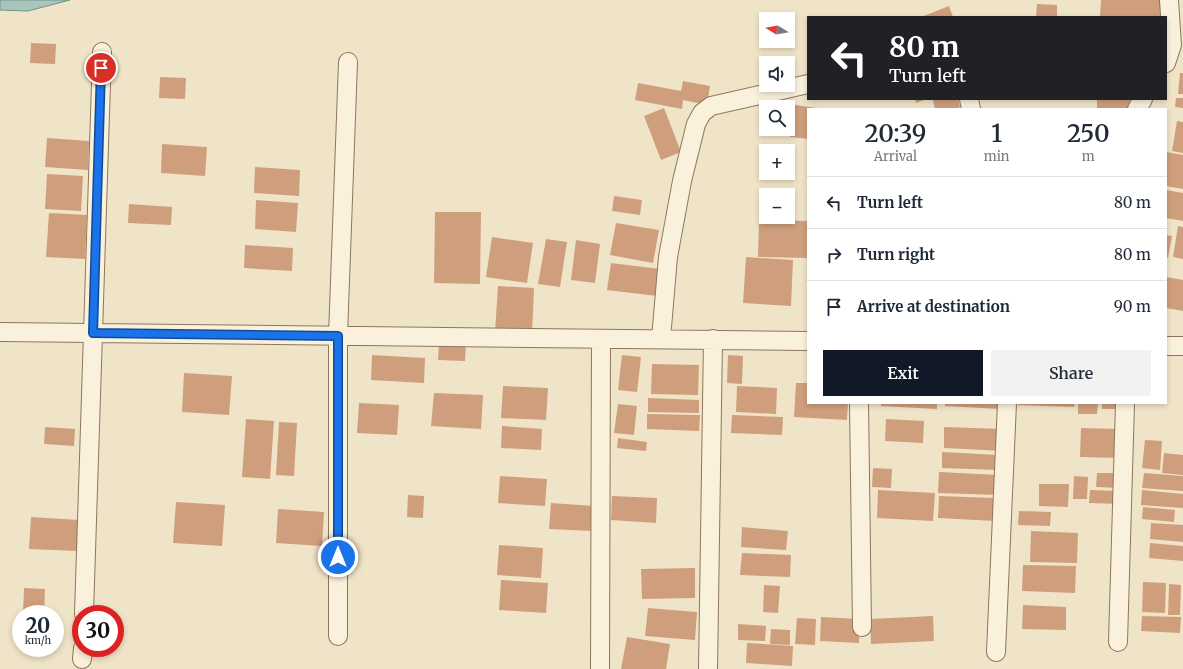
<!DOCTYPE html>
<meta charset="utf-8">
<style>
body{margin:0;font-family:Merriweather,serif;background:#f2f2f3;color:#1f2937;height:100vh;display:flex;flex-direction:column;font-size:15px;white-space:nowrap}
*{box-sizing:border-box;margin:0}
p{font-size:13px;color:#747a83}
.icon{flex:none;width:22px;height:22px;fill:none;stroke:currentColor;stroke-width:2;stroke-linecap:round;stroke-linejoin:round}
.map{position:relative;flex:1;overflow:hidden}
.sheet{position:absolute;left:807px;top:108px;width:360px;height:296px;display:flex;flex-direction:column;background:#fff;border-radius:0px;box-shadow:0 2px 6px #0003}
.sheet>*{flex:none}
.hud{position:absolute;left:807px;top:16px;width:360px;height:84px;border-radius:0px;box-shadow:0 2px 6px #0003;background:#202124;color:#fff;overflow:hidden}
.needle{width:26px;rotate:281deg}
.tools{position:absolute;left:759px;top:12px;display:grid;gap:8px}
.tools a{display:grid;place-items:center;width:36px;height:36px;border-radius:0px;background:#fff;box-shadow:0 2px 6px #0003;font-size:20px}
.speed{position:absolute;left:12px;top:605px;display:flex;gap:8px;font-size:20px;font-weight:700;text-align:center}
.speed>*{display:grid;place-content:center;width:52px;height:52px;border-radius:50%;background:#fff;box-shadow:0 2px 6px #0003;line-height:1}
.speed small{font-size:10px;font-weight:400}
.speed .limit{border:6px solid #d22;background:#fff;color:#111}
.pin{position:absolute;display:grid;place-items:center;width:34px;height:34px;color:#fff;margin:-17px;border:2px solid #fff;border-radius:50%;box-shadow:0 1px 4px #0007}
.me{position:absolute;width:44px;margin:-22px;rotate:0deg;stroke-linejoin:round;filter:drop-shadow(0 0 3px #0008)}
.turn{display:flex;align-items:center;gap:14px;height:84px;padding:0 16px;font-size:18px}
.turn .icon{width:52px;height:52px;stroke-width:2.5}
.turn b{display:block;font-size:28px;line-height:34px}
.eta{display:flex;justify-content:space-evenly;align-items:center;height:68px;text-align:center}
.eta b{font-size:24px;font-weight:600;line-height:28px}
.button{display:flex;gap:8px;margin-top:auto;padding:8px 16px}
.button a{flex:1;height:46px;border-radius:0px;background:#111827;color:#fff;font-size:16px;font-weight:600;line-height:46px;text-align:center}
.button a+a{background:#f2f2f3;color:#1f2937}
ul{padding:0;list-style:none}
li{display:flex;align-items:center;gap:12px;height:52px;padding:0 16px;border-top:1px solid #e0e1e3}
li div{flex:1}
li b{display:block;font-size:15px}
li em{font-style:normal}
.map>svg:first-child{display:block}
.water{fill:#a9c4bc;stroke:#6f938a}
.building{fill:#cf9f7d}
.lines{fill:none;stroke-linecap:round;stroke-linejoin:round}
.minor-casing{stroke:#8d765c;stroke-width:20}
.minor{stroke:#faf1dc;stroke-width:18}
.route-casing{stroke:#114b97;stroke-width:10}
.route{stroke:#1a73e8;stroke-width:7}
</style>
<div class="map">
<svg width="1183" height="669" viewBox="0 0 1183 669">
<rect width="100%" height="100%" fill="#f0e4c8"/>
<path class="water" d="M0,0h70l-42,11 -28,-1z"/>
<path class="building" d="M1101,0h64l-1,17h-64z
M1037,4l20,1v12h-21z
M949,6l4,11h-32z
M31,43l25,1 -1,20 -25,-1z
M1180,73h3v21h-5z
M160,77l26,1 -1,21 -26,-1z
M683,81l27,5 -3,19 -24,-5 -1,9 -47,-9 3,-17 43,8z
M1176,98h7v10l-8,-1z
M915,99h11l-10,4z
M938,99h20l2,8 -6,2h-19l-2,-9z
M1097,99h33l-1,10h-32z
M795,105l22,3 -9,1v30l-18,-2z
M664,108l17,44 -20,8 -17,-44z
M1177,121l6,1v31l-11,-2z
M47,138l42,3 -1,29 -43,-3z
M162,144l45,3 -2,29 -44,-3z
M1166,152l17,3v34l-17,-3z
M255,167l45,3 -1,26 -45,-3z
M47,174l36,2 -2,35 -36,-2z
M1166,190l17,3v28l-17,-3z
M614,196l28,4 -2,15 -28,-4z
M256,200l42,3 -2,29 -41,-3z
M129,204l43,3 -1,18 -43,-2z
M435,212h46l-1,72 -46,-1z
M49,213l38,2 -2,44 -39,-2z
M759,220l49,1v37l-50,-1z
M616,223l43,7 -6,33 -43,-8z
M1178,226l5,1v32l-10,-2z
M1166,235l6,1 -4,22 -2,-1z
M492,237l41,6 -6,40 -41,-6z
M546,239l21,3 -7,45 -22,-3z
M576,240l24,4 -5,39 -24,-3z
M245,245l48,3 -1,23 -48,-3z
M746,257l47,3 -2,46 -48,-3z
M611,263l49,6 -3,27 -50,-6z
M1166,277l17,3v31l-17,-3z
M498,286l36,2 -2,46 -37,-2z
M439,342l27,1 -1,18 -27,-1z
M372,355l53,3 -1,25 -53,-3z
M622,355l19,2 -4,35 -19,-2z
M728,355l15,1 -1,28 -15,-1z
M652,364l47,1 -1,30 -47,-1z
M184,373l48,3 -3,39 -47,-3z
M796,383h12v20h40l-1,17 -53,-3z
M503,386l45,2 -2,32 -45,-2z
M737,386l40,2 -1,26 -40,-2z
M434,393l49,2 -2,34 -50,-3z
M648,398l51,2v13l-51,-1z
M359,403l40,2 -2,30 -40,-2z
M881,403h56v6l-56,-3z
M945,403h56l-1,6 -55,-3z
M1018,403h57l-1,4 -56,-2z
M1078,403h20l-1,11h-19z
M1102,403h15v6h-15z
M618,404l19,2 -3,29 -20,-2z
M647,414l53,1 -1,16 -52,-2z
M732,415l51,2 -1,18 -51,-2z
M246,419l28,2 -4,58 -28,-2z
M886,419l38,2 -1,22 -38,-2z
M279,422l18,1 -3,53 -18,-1z
M502,426l40,3 -1,21 -40,-2z
M45,427l30,2 -1,17 -30,-2z
M944,427l59,2 -1,22 -58,-3z
M1081,428l40,1 -1,29 -40,-1z
M618,438l29,4 -1,9 -29,-3z
M1145,440l17,1 -2,29 -18,-2z
M942,452l57,3 -1,15 -56,-2z
M1164,453l19,2v20l-21,-2z
M873,468l19,1 -1,19 -19,-1z
M939,472l60,3 -1,20 -60,-2z
M1097,473h21v15l-22,-1z
M1144,473l39,3v15l-41,-3z
M500,476l47,3 -2,27 -47,-3z
M1074,476l14,1 -1,22h-14z
M1039,484h30l-1,23 -29,-1z
M878,490l57,3 -2,28 -56,-3z
M1090,490l30,1v13l-31,-1z
M1142,490l41,4v14l-42,-3z
M408,495l16,1 -1,22 -16,-1z
M612,496l45,2 -1,25 -45,-3z
M939,496l57,2 -1,23 -57,-3z
M176,502l49,3 -3,41 -49,-3z
M551,503l43,3 -2,25 -43,-2z
M1143,507l32,3 -1,12 -32,-3z
M278,509l46,3 -2,34 -46,-3z
M1019,511l32,1 -1,14 -32,-1z
M31,517l48,3 -2,31 -48,-2z
M1151,523l32,2v17l-33,-3z
M742,527l46,4 -2,19 -45,-3z
M1031,531l47,2 -1,30 -47,-1z
M1150,543l33,3v15l-34,-3z
M499,545l44,3 -2,30 -44,-3z
M742,553l49,2 -1,22 -50,-2z
M1023,565l53,1 -1,27 -53,-2z
M695,568v30l-53,1 -1,-30z
M501,580l47,3 -2,30 -47,-3z
M1143,582l23,1 -1,30 -23,-1z
M1169,584l12,1 -1,30h-12z
M764,585l16,1 -2,27 -15,-1z
M24,588l21,1 -1,25h-21z
M1023,605l43,2v23l-44,-1z
M648,608l49,4 -2,28 -50,-4z
M933,616l1,25 -63,3 -1,-25z
M1142,616l39,1 -1,16 -39,-2z
M821,617l39,2 -1,24 -39,-2z
M797,618l19,1 -1,26 -20,-1z
M738,624l28,2 -1,15 -27,-1z
M771,629l19,1v15l-20,-1z
M627,637l43,7 -4,25h-45z
M747,643l46,3 -1,20 -46,-3z"/>
<g class="lines">
<defs>
<path id="minor" d="M1166,63l6,-18 -3,-45
M969,99l2,10
M1137,109l6,-10
M0,332l808,9
M661,339l7,-82 14,-76 14,-57 6,-11 9,-7 97,-22
M1166,346h17
M859,403l3,224
M84,614l18,-562
M338,636v-300l10,-274
M1118,642l7,-239
M996,652l11,-249
M82,659l1,-11
M600,669l1,-330
M708,669l5,-330"/>
</defs>
<use href="#minor" class="minor-casing"/>
<use href="#minor" class="minor"/>
</g>
<g class="lines">
<defs>
<path id="route" d="M101,68l-8,265 245,3v221"/>
</defs>
<use href="#route" class="route-casing"/>
<use href="#route" class="route"/>
</g>
</svg>
<div class="tools">
<a><svg class="needle" viewBox="-14 -14 28 28"><path d="M0-13l5 13h-10z" fill="#e53935"/><path d="M0 13l5-13h-10z" fill="#747a83"/></svg></a>
<a><svg class="icon" aria-label="sound" viewBox="0 0 24 24"><path d="M4 9h4l5-4v14l-5-4H4zM17 9q2 3 0 6"/></svg></a>
<a><svg class="icon" aria-label="search" viewBox="0 0 24 24"><circle cx="10" cy="10" r="6"/><path d="M15 15l6 6"/></svg></a>
<a>+</a>
<a>−</a>
</div>
<div class="speed"><div>20<small>km/h</small></div><div class="limit">30</div></div>
<div class="pin" style="left:101px;top:68px;background:#d93025"><svg class="icon" aria-label="arrive" viewBox="0 0 24 24"><path d="M6 21V4h12l-3 4 3 4H6"/></svg></div>
<svg class="me" style="left:338px;top:557px" viewBox="-20 -20 40 40"><circle r="17" fill="#1a73e8" stroke="#fff" stroke-width="3"/><path d="M0-11L8 9 0 5-8 9z" fill="#fff"/></svg>
<div class="hud">
<div class="turn"><svg class="icon" aria-label="left" viewBox="0 0 24 24"><path d="M17 20v-9H6M10 6l-5 5 5 5"/></svg><div><b>80 m</b>Turn left</div></div>
</div>
<section class="sheet">
<div class="eta">
<div><b>20:39</b><p>Arrival</p></div>
<div><b>1</b><p>min</p></div>
<div><b>250</b><p>m</p></div>
</div>
<ul>
<li><svg class="icon" aria-label="left" viewBox="0 0 24 24"><path d="M17 20v-9H6M10 6l-5 5 5 5"/></svg><div><b>Turn left</b></div><em>80 m</em></li>
<li><svg class="icon" aria-label="right" viewBox="0 0 24 24"><path d="M7 20v-9h11M14 6l5 5-5 5"/></svg><div><b>Turn right</b></div><em>80 m</em></li>
<li><svg class="icon" aria-label="arrive" viewBox="0 0 24 24"><path d="M6 21V4h12l-3 4 3 4H6"/></svg><div><b>Arrive at destination</b></div><em>90 m</em></li>
</ul>
<div class="button"><a>Exit</a><a>Share</a></div>
</section>
</div>
